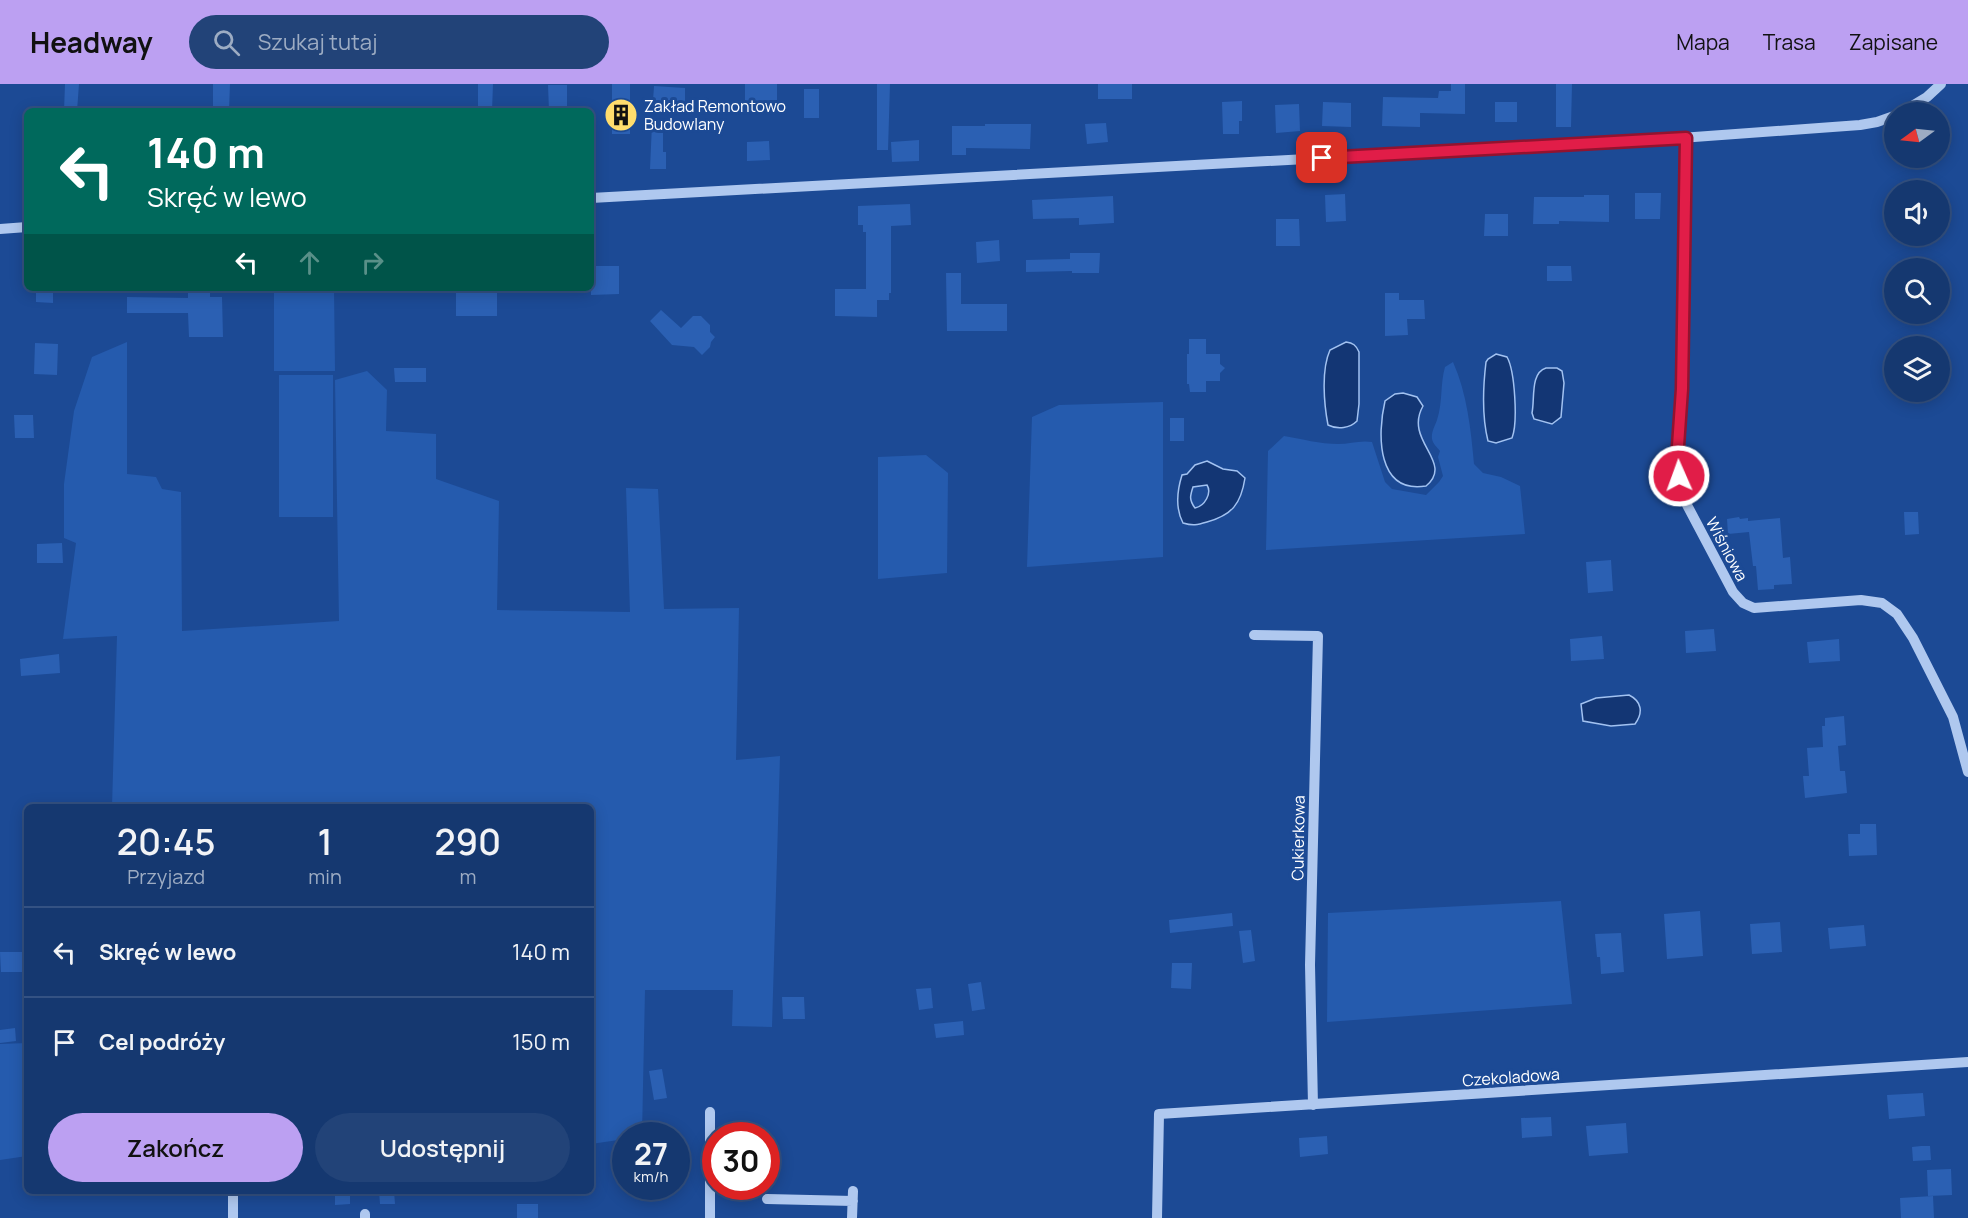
<!DOCTYPE html>
<html lang="pl">
<meta charset="utf-8">
<style>
body{margin:0;font-family:Manrope,sans-serif;background:#224378;color:#f1f3f6;height:100vh;display:flex;flex-direction:column;font-size:22px;white-space:nowrap}
*{box-sizing:border-box;margin:0}
p{font-size:20px;color:#9dacc3}
.icon{flex:none;width:33px;height:33px;fill:none;stroke:currentColor;stroke-width:2;stroke-linecap:round;stroke-linejoin:round}
.map{position:relative;flex:1;overflow:hidden}
.side{position:absolute;left:24px;top:720px;width:570px;height:390px;display:flex;flex-direction:column;background:#153870;border-radius:9px;box-shadow:0 3px 15px #0003,0 0 0 2px #345283}
.side>*{flex:none}
.top-card{position:absolute;left:24px;top:24px;width:570px;height:183px;border-radius:9px;box-shadow:0 3px 15px #0003,0 0 0 2px #345283;background:#00695c;color:#fff;overflow:hidden}
.needle{width:39px;rotate:255deg}
.fabs{position:absolute;left:1884px;top:18px;display:grid;gap:12px}
.fabs a{display:grid;place-items:center;width:66px;height:66px;border-radius:50%;background:#153870;box-shadow:0 3px 15px #0003,0 0 0 2px #345283;font-size:30px}
.speed{position:absolute;left:612px;top:1038px;display:flex;gap:12px;font-size:30px;font-weight:700;text-align:center}
.speed>*{display:grid;place-content:center;width:78px;height:78px;border-radius:50%;background:#153870;box-shadow:0 3px 15px #0003,0 0 0 2px #345283;line-height:1}
.speed small{font-size:15px;font-weight:400}
.speed .limit{border:9px solid #d22;background:#fff;color:#111}
.pin{position:absolute;display:grid;place-items:center;width:51px;height:51px;color:#fff;margin:-26px;border-radius:12px;box-shadow:0 3px 9px #0006}
.me{position:absolute;width:66px;margin:-33px;rotate:358deg;stroke-linejoin:round;filter:drop-shadow(0 0 4px #0008)}
.turn{display:flex;align-items:center;gap:21px;height:126px;padding:0 24px;font-size:27px}
.turn .icon{width:78px;height:78px;stroke-width:2.5}
.turn b{display:block;font-size:42px;line-height:51px}
.lanes{display:flex;align-items:center;height:57px;padding:0 24px;background:#0003;justify-content:center;gap:30px;direction:ltr}
.lanes .off{opacity:.35}
.eta{display:flex;justify-content:space-evenly;align-items:center;height:102px;text-align:center}
.eta b{font-size:36px;font-weight:600;line-height:42px}
.button{display:flex;gap:12px;margin-top:auto;padding:12px 24px}
.button a{flex:1;height:69px;border-radius:36px;background:#bca0f2;color:#111;font-size:24px;font-weight:600;line-height:69px;text-align:center}
.button a+a{background:#224378;color:#f1f3f6}
ul{padding:0;list-style:none}
li{display:flex;align-items:center;gap:18px;height:90px;padding:0 24px;border-top:2px solid #345283}
li div{flex:1}
li b{display:block;font-size:22px}
li em{font-style:normal}
header{display:flex;align-items:center;gap:36px;box-sizing:border-box;height:84px;padding:0 30px;background:#bca0f2;color:#111}
header strong{font-size:28px}
nav{display:flex;gap:33px;margin-inline-start:auto;font-size:21px}
.search{width:420px;height:54px;background:#224378;display:flex;align-items:center;gap:15px;box-sizing:border-box;padding:0 21px;border-radius:33px;color:#9dacc3;font-size:22px}
.map>svg:first-child{display:block}
.green{fill:#255bae}
.water{fill:#133674;stroke:#a2c2f1;stroke-width:1.5;fill-rule:evenodd}
.building{fill:#2b60b3}
.lines{fill:none;stroke-linecap:round;stroke-linejoin:round}
.minor{stroke:#afc8ef;stroke-width:10}
.route-casing{stroke:#92132f;stroke-width:15}
.route{stroke:#e11d48;stroke-width:10}
.labels{text-anchor:middle;dominant-baseline:central;stroke-width:6;stroke-linejoin:round;paint-order:stroke}
.poi-label{font-size:16px;fill:#fff;stroke:#1c4a95;text-anchor:start}
.street-label{font-size:16px;fill:#fff;stroke:#1c4a95}
</style>
<header>
<strong>Headway</strong>
<div class="search"><svg class="icon" aria-label="search" viewBox="0 0 24 24"><circle cx="10" cy="10" r="6"/><path d="M15 15l6 6"/></svg>Szukaj tutaj</div>
<nav><a>Mapa</a><a>Trasa</a><a>Zapisane</a></nav>
</header>
<div class="map">
<svg width="1968" height="1134" viewBox="0 0 1968 1134">
<rect width="100%" height="100%" fill="#1c4a95"/>
<path class="green" d="M274,204h60l1,83h-61z
M127,258v132l29,3 6,12 19,3 1,139 157,-10 -4,-241 32,-9 20,19 -1,41 50,3v45l63,22 -2,109 133,2 -4,-124 32,1 6,120 75,-1 -3,152 44,-4 -8,271 -40,-1 1,-36h-88l-3,145 -16,1 -1,3 -34,5v-337h-479l5,-171 -54,3 13,-96 -12,-5v-54l10,-73 18,-54z
M1453,278c14,31 18,68 21,102l9,9 18,4 19,9 5,48 -259,16 2,-99 16,-15c18,3 36,8 54,8 12,0 22,-4 34,-2l13,40 7,7 34,6 13,-13 4,-6 -5,-19 2,-6c-3,-4 -7,-7 -8,-12 -1,-7 3,-13 5,-19 6,-18 3,-36 8,-53z
M279,291h54v142h-54z
M1163,318v155l-136,10 5,-150 27,-12z
M926,371l22,18 -1,100 -69,6v-122z
M1561,817l11,103 -245,18 1,-109z
M27,959v113l-27,4v-116z"/>
<path class="water" d="M1346,258c7,1 10,3 13,10v52l-2,17c-7,7 -19,9 -29,4 -4,-21 -7,-55 2,-75z
M1496,270l11,3c8,14 11,66 5,81l-16,5 -8,-2c-6,-24 -5,-54 -2,-79l2,-3z
M1546,284h11l5,3 2,12 -3,34 -9,7 -18,-5 -2,-6c3,-14 -2,-40 14,-45z
M1403,309l14,4 6,9c-20,35 32,56 3,80 -49,8 -49,-51 -41,-85l10,-7z
M1207,377l16,8 14,2 8,7c-4,26 -13,37 -38,44 -10,3 -14,4 -24,1 -8,-15 -6,-32 -1,-48l5,-1 8,-9zM1207,401c5,8 -2,21 -12,23 -6,-8 -5,-12 -2,-21z
M1629,611c12,6 15,17 6,29l-24,2 -28,-5 -2,-17 15,-6z"/>
<path class="building" d="M65,0h14l-2,27h-13z
M213,0h17l-1,27h-13v-2h-3z
M478,0h15l-1,27h-14z
M612,0h18v50h-18z
M745,0h32v16l-32,2z
M877,0h13l-2,66h-11z
M1098,0h34v15h-34z
M1451,0h14v30l-45,-1v14l-38,-1 1,-29 55,1 1,-7h12z
M1556,0h16l-1,43h-15z
M548,1h19v26h-18z
M654,2l31,2v23h-14v-9l-18,-1z
M804,5h15v29h-15z
M1242,17v20h-3v13h-16l-1,-32z
M1323,18l28,1v24l-29,-1z
M1495,18h22v20h-22z
M1299,20l1,27 -24,2 -1,-28z
M1106,39l2,19 -21,2 -2,-20z
M652,40h11v28h3v17h-16z
M985,40h46l-1,25 -64,-1v7h-14v-29h33z
M919,56v21l-27,1 -1,-20z
M769,57l1,19 -23,1v-19z
M1635,109h26l-1,26h-25z
M1345,110l1,27 -20,1 -1,-27z
M1584,111h25v27l-50,-1v3h-26l1,-27h50z
M1113,112l1,27 -35,2v-7l-46,1 -1,-19z
M910,120l1,21 -20,1v67h-2v7h-12v17l-42,-1v-27h31v-57h-3v-7h-5v-19z
M1485,130h23v22h-24z
M1276,135h23l1,27h-24z
M999,156l1,21 -23,2 -1,-21z
M1070,169h30l-1,20h-27v-2l-46,1v-12l44,-1z
M591,182h28v28l-28,1z
M1547,182h24l1,15h-25z
M946,189h15v31h46v27h-60z
M36,204h17v15l-17,-1z
M188,204h22v9h12l1,40h-34l-1,-24h-61v-16l61,1z
M456,204h41v28h-41z
M1385,209h14v7h25l1,19h-18l1,16 -23,1z
M661,226l20,18 12,-12h8l9,9v7l5,5 -4,5 -1,5 -8,8 -8,-8 -22,-2 -22,-24z
M1189,255h17v15h14v10l5,4 -5,5v8h-14v11h-16l-1,-8h-2v-30h2z
M35,259l23,1 -1,31 -23,-1z
M394,284h32v14h-31z
M14,331h19l1,23h-19z
M1170,334h14v23h-14z
M1904,428h14l1,22 -14,1z
M1739,433l1,2 8,-1v3l32,-3 3,40 7,-1 2,27 -18,1v4l-16,1 -2,-24h-3l-4,-34 -21,2 -1,-15z
M62,459l1,20h-26v-19z
M1611,476l2,31 -25,2 -2,-31z
M1714,545l2,22 -30,2 -1,-22z
M1602,552l2,23 -33,2 -1,-22z
M1839,555l1,22 -31,2 -2,-21z
M59,570l1,19 -39,3 -1,-17z
M1844,632l2,29 -8,1 2,25h5l2,22 -42,5 -2,-22h6l-2,-28 16,-1 -1,-21h3v-8z
M1860,740h16l1,31 -28,1 -1,-22h12z
M1700,827l3,45 -36,3 -3,-45z
M1232,829l1,13 -63,7 -1,-13z
M1780,838l2,30 -30,2 -2,-30z
M1864,841l2,21 -36,3 -2,-21z
M1251,846l4,31 -12,2 -4,-32z
M1621,849l3,39 -23,2 -1,-17h-3l-2,-23z
M0,868h24l1,20h-24z
M1172,879h20l-1,26 -20,-1z
M981,898l4,27 -13,2 -4,-27z
M931,904l2,20 -14,2 -3,-21z
M782,913h22l1,22h-22z
M963,937l1,14 -28,3 -2,-14z
M15,944l1,13 -16,2v-13z
M662,985l5,29 -13,2 -5,-29z
M1923,1009l2,23 -36,3 -2,-24z
M1551,1033l1,19 -30,2 -1,-20z
M1626,1039l2,30 -39,3 -3,-30z
M1327,1052l1,18 -28,3 -1,-19z
M1921,1062h9l1,14 -18,1 -1,-14z
M1951,1085l1,26 -24,1 -1,-26z
M335,1107h15v13l-15,1z
M379,1107h15l1,13h-15z
M1933,1112l1,22h-33l-1,-20z
M517,1120h21v14h-21z"/>
<g class="lines">
<path class="minor" d="M1902,28l25,-15 14,-13
M1686,54l-4,251 -4,57 1,30 8,29 46,87 10,11 11,5 107,-8 21,3 15,11 16,24 40,79 15,55
M591,114l1062,-58 207,-15 17,-3 17,-6
M0,145l27,-2
M1254,551l64,1 -8,329 3,140
M233,1107v27
M767,1115l86,2
M365,1134v-4
M710,1134v-106
M852,1134l1,-27
M1157,1134l2,-104 809,-52"/>
</g>
<g class="lines">
<defs>
<path id="route" d="M1322,74l364,-20 -4,251 -4,57 1,30"/>
</defs>
<use href="#route" class="route-casing"/>
<use href="#route" class="route"/>
</g>
<defs>
<symbol id="building-disc" viewBox="-11 -11 22 22"><circle r="9.5" fill="#ffdd6d" stroke="#1c4a95"/><path d="M-4-6H4V6H1V3H-1V6H-4ZM-2.5-4.3h1.7v1.8h-1.7ZM.8-4.3h1.7v1.8H.8ZM-2.5-1h1.7V.8h-1.7ZM.8-1h1.7V.8H.8Z" fill="#111"/></symbol>
</defs>
<g fill-rule="evenodd">
<use href="#building-disc" x="602" y="12" width="38" height="38"/>
</g>
<g class="labels">
<g class="poi-label">
<text x="644" y="22">Zakład Remontowo<tspan x="644" dy="18">Budowlany</tspan></text>
</g>
<g class="street-label">
<text transform="translate(1727 465) rotate(62)">Wiśniowa</text>
<text transform="translate(1298 754) rotate(-89)">Cukierkowa</text>
<text transform="translate(1511 993) rotate(-4)">Czekoladowa</text>
</g>
</g>
</svg>
<div class="fabs">
<a><svg class="needle" viewBox="-14 -14 28 28"><path d="M0-13l5 13h-10z" fill="#e53935"/><path d="M0 13l5-13h-10z" fill="#9dacc3"/></svg></a>
<a><svg class="icon" aria-label="sound" viewBox="0 0 24 24"><path d="M4 9h4l5-4v14l-5-4H4zM17 9q2 3 0 6"/></svg></a>
<a><svg class="icon" aria-label="search" viewBox="0 0 24 24"><circle cx="10" cy="10" r="6"/><path d="M15 15l6 6"/></svg></a>
<a><svg class="icon" aria-label="layers" viewBox="0 0 24 24"><path d="M12 4l9 5-9 5-9-5zM3 14l9 5 9-5"/></svg></a>
</div>
<div class="speed"><div>27<small>km/h</small></div><div class="limit">30</div></div>
<div class="pin" style="left:1322px;top:74px;background:#d93025"><svg class="icon" aria-label="arrive" viewBox="0 0 24 24"><path d="M6 21V4h12l-3 4 3 4H6"/></svg></div>
<svg class="me" style="left:1679px;top:392px" viewBox="-20 -20 40 40"><circle r="17" fill="#e11d48" stroke="#fff" stroke-width="3"/><path d="M0-11L8 9 0 5-8 9z" fill="#fff"/></svg>
<div class="top-card">
<div class="turn"><svg class="icon" aria-label="left" viewBox="0 0 24 24"><path d="M17 20v-9H6M10 6l-5 5 5 5"/></svg><div><b>140 m</b>Skręć w lewo</div></div>
<div class="lanes"><svg class="icon" aria-label="left" viewBox="0 0 24 24"><path d="M17 20v-9H6M10 6l-5 5 5 5"/></svg><svg class="icon off" aria-label="ahead" viewBox="0 0 24 24"><path d="M12 20V5M6 11l6-6 6 6"/></svg><svg class="icon off" aria-label="right" viewBox="0 0 24 24"><path d="M7 20v-9h11M14 6l5 5-5 5"/></svg></div>
</div>
<section class="side">
<div class="eta">
<div><b>20:45</b><p>Przyjazd</p></div>
<div><b>1</b><p>min</p></div>
<div><b>290</b><p>m</p></div>
</div>
<ul>
<li><svg class="icon" aria-label="left" viewBox="0 0 24 24"><path d="M17 20v-9H6M10 6l-5 5 5 5"/></svg><div><b>Skręć w lewo</b></div><em>140 m</em></li>
<li><svg class="icon" aria-label="arrive" viewBox="0 0 24 24"><path d="M6 21V4h12l-3 4 3 4H6"/></svg><div><b>Cel podróży</b></div><em>150 m</em></li>
</ul>
<div class="button"><a>Zakończ</a><a>Udostępnij</a></div>
</section>
</div>
